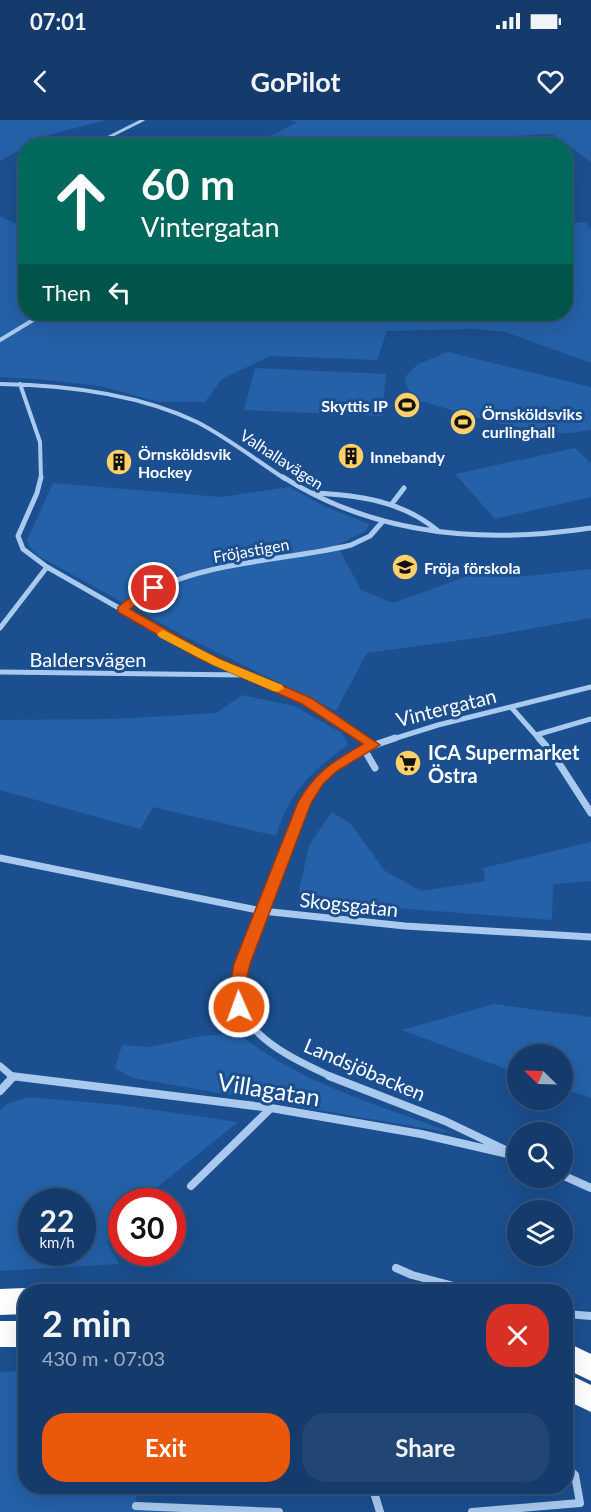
<!DOCTYPE html>
<meta charset="utf-8">
<style>
body{margin:0;font-family:Lato,sans-serif;background:#214673;color:#f1f3f6;height:100vh;display:flex;flex-direction:column;font-size:22px;white-space:nowrap}
*{box-sizing:border-box;margin:0}
p{font-size:20px;color:#9dadc1}
.icon{flex:none;width:33px;height:33px;fill:none;stroke:currentColor;stroke-width:2;stroke-linecap:round;stroke-linejoin:round}
.map{position:relative;flex:1;overflow:hidden}
.side{position:absolute;left:18px;top:1164px;width:555px;height:210px;display:flex;flex-direction:column;background:#143b6b;border-radius:24px;box-shadow:0 6px 24px #0002,0 0 0 2px #33557e}
.side>*{flex:none}
.guide{position:absolute;left:18px;top:18px;width:555px;height:183px;border-radius:24px;box-shadow:0 6px 24px #0002,0 0 0 2px #33557e;background:#00695c;color:#fff;overflow:hidden}
.needle{width:39px;rotate:293deg}
.fabs{position:absolute;left:507px;top:924px;display:grid;gap:12px}
.fabs a{display:grid;place-items:center;width:66px;height:66px;border-radius:50%;background:#143b6b;box-shadow:0 6px 24px #0002,0 0 0 2px #33557e;font-size:30px}
.speed{position:absolute;left:18px;top:1068px;display:flex;gap:12px;font-size:30px;font-weight:700;text-align:center}
.speed>*{display:grid;place-content:center;width:78px;height:78px;border-radius:50%;background:#143b6b;box-shadow:0 6px 24px #0002,0 0 0 2px #33557e;line-height:1}
.speed small{font-size:15px;font-weight:400}
.speed .limit{border:9px solid #d22;background:#fff;color:#111}
.pin{position:absolute;display:grid;place-items:center;width:51px;height:51px;color:#fff;margin:-26px;border:3px solid #fff;border-radius:50%;box-shadow:0 2px 6px #0007}
.me{position:absolute;width:66px;margin:-33px;rotate:358deg;stroke-linejoin:round;filter:drop-shadow(0 0 4px #0008)}
.turn{display:flex;align-items:center;gap:21px;height:126px;padding:0 24px;font-size:27px}
.turn .icon{width:78px;height:78px;stroke-width:2.5}
.turn b{display:block;font-size:42px;line-height:51px}
.then{display:flex;align-items:center;height:57px;padding:0 24px;background:#0003;gap:12px;font-size:22px}
.round{display:grid;place-items:center;flex:none;width:63px;height:63px;border-radius:24px;background:#214673}
.summary{display:flex;align-items:center;justify-content:space-between;height:102px;padding:0 24px}
h1{font-size:36px;font-weight:700;line-height:45px}
.cta{display:flex;gap:12px;margin-top:auto;padding:12px 24px}
.cta a{flex:1;height:69px;border-radius:24px;background:#ea580c;color:#fff;font-size:24px;font-weight:700;line-height:69px;text-align:center}
.cta a+a{background:#214673;color:#f1f3f6}
.status{display:flex;justify-content:space-between;align-items:center;height:42px;padding:0 30px;background:#143b6b;direction:ltr}
.status svg{height:16px;fill:currentColor}
header{display:flex;justify-content:space-between;align-items:center;height:78px;padding:0 24px;background:#143b6b;font-size:27px;font-weight:700}
.map>svg:first-child{display:block}
.green{fill:#2461a8;fill-rule:evenodd}
.lines{fill:none;stroke-linecap:round;stroke-linejoin:round}
.street-far4{stroke:#a9c9ee;stroke-width:3}
.street-far3{stroke:#a9c9ee;stroke-width:4}
.street-far2{stroke:#a9c9ee;stroke-width:5}
.street-far1{stroke:#a9c9ee;stroke-width:7}
.street{stroke:#a9c9ee;stroke-width:8}
.highway{fill:#fff;fill-rule:evenodd}
.route{fill:#ea580c;stroke:#983908;stroke-width:1.5}
.slow{fill:#f59e0b}
.labels{text-anchor:middle;dominant-baseline:central;stroke-width:6;stroke-linejoin:round;paint-order:stroke}
.far-poi-label{font-size:16px;font-weight:bold;fill:#fff;stroke:#1b4f8f;text-anchor:start}
.far-street-label{font-size:16px;fill:#fff;stroke:#1b4f8f}
.street-label{font-size:20px;fill:#fff;stroke:#1b4f8f}
.poi-label{font-size:20px;font-weight:bold;fill:#fff;stroke:#1b4f8f;text-anchor:start}
.near-street-label{font-size:24px;fill:#fff;stroke:#1b4f8f}
</style>
<div class="status"><b>07:01</b><svg viewBox="0 0 49 12"><path d="M0 12V9h3v3zM5 12V6h3v6zM10 12V3h3v9zM15 12V0h3v12zM26 1h20v11H26zM47 4h2v5h-2z"/></svg></div>
<header><svg class="icon" aria-label="back" viewBox="0 0 24 24"><path d="M15 5l-7 7 7 7"/></svg>GoPilot<svg class="icon" aria-label="heart" viewBox="0 0 24 24"><path d="M12 20l-8-8c-3-5 5-10 8-4 3-6 11-1 8 4z"/></svg></header>
<div class="map">
<svg width="591" height="1392" viewBox="0 0 591 1392">
<rect width="100%" height="100%" fill="#1b4f8f"/>
<path class="green" d="M0,0h106l-61,16 -45,25z
M289,0h302v42l-39,-28 -38,2 -9,10h-74l-23,-4 -14,4h-74l-50,-10 28,-14z
M0,96l25,12 1,86h540v-90l20,-2 5,8v133l-86,-31 -31,-3 -87,2 -10,29 -107,-4 -48,23 -17,23h-46l-59,-16 -65,-7 -35,-2z
M448,232l143,35v42c-42,15 -129,-17 -174,-29l1,-2c-9,-6 -13,-10 -13,-21l13,-13z
M255,248l131,6 -4,42 -138,-6z
M575,328l16,15v34l-96,22 -40,-45z
M53,363l168,14 68,-10 37,20 43,17 -3,7 -29,14 24,45 32,13 83,-30 51,3 64,-7v49l-107,19 -117,16 -31,58 -152,-75 -144,-79 -9,-8 -4,-9z
M242,575l52,11 48,27 6,11c-10,10 -23,17 -33,27 -19,18 -32,40 -39,65l-123,-29 -13,22 -140,-39v-70l114,-1 102,-6z
M332,692l19,12 34,47 36,20 64,-10 -2,-13 108,-26v39l-38,3 -1,36 -169,-13 -85,-11 11,-51z
M494,884l97,13v81l-28,-9 -1,-35h-44l-1,19 -115,-43z
M239,913c56,49 144,73 213,100l-320,-55 -17,-10 7,-23 28,2 51,-11z
M28,977l93,8 117,17 -98,79 -18,1 -1,22 -14,18 12,22 -119,7v-161l7,-6zM32,1082h50v50h-50z
M25,1251l1,115 111,1 -1,19 84,6h-220v-140z"/>
<g class="lines">
<path class="street-far4" d="M91,26l52,-26"/>
<path class="street-far3" d="M0,220l43,-26
M0,264c66,1 136,9 197,38 31,16 59,38 88,57
M20,264l20,58 1,37"/>
<path class="street-far2" d="M41,357l-4,16 -19,43 5,13 24,18 156,89 104,45 58,39
M283,357c93,59 202,67 308,51
M314,373c44,2 89,8 124,38
M391,385l13,-17
M122,490c17,-11 33,-22 52,-29 57,-21 119,-22 177,-36l19,-9 13,-15
M0,508l47,-61
M0,552l242,3
M511,587l29,33
M536,615l55,-16
M390,620l48,-15 153,-38"/>
<path class="street-far1" d="M363,618l10,7
M539,618l14,16 38,59
M364,629l11,19
M0,738l262,53 143,15 186,11
M0,946l13,11
M332,957c-40,-19 -100,-44 -95,-97l68,-178c24,-36 48,-51 90,-64"/>
<path class="street" d="M11,956l260,32 150,26 87,20
M329,956l116,45 73,35
M0,971l13,-14
M562,1055l29,13
M191,1066l80,-78
M396,1148l16,7 65,17
M566,1194l25,2
M372,1366l8,26
M136,1386l143,6
M472,1392l108,-9 -5,-28 -9,-8"/>
<path class="highway" d="M26,1168l7,4h-7v22l-26,1v-26z
M0,1201h26v26h-26z
M566,1222l25,12v27l-25,-12z
M566,1253l25,12v27l-25,-12z"/>
</g>
<path class="route" d="M154,464l4,1v5l-28,19 77,44 104,45 69,47 -43,26 -14,13 -12,19 -61,161 -7,31 4,12 -3,5 -5,2 -6,-2 -5,-17 6,-31 64,-162c18,-31 36,-41 65,-58l-61,-40 -104,-46 -80,-46v-5l19,-15z"/>
<path class="slow" d="M163,510l58,30 61,25 2,3 -6,4 -5,-1 -60,-26 -54,-28 -2,-3z"/>
<defs>
<symbol id="stadium-disc" viewBox="-11 -11 22 22"><circle r="9.5" fill="#ffd166" stroke="#1b4f8f"/><path d="M0-5a6.5 5 0 1 0 0 10a6.5 5 0 1 0 0-10ZM-3.5-1.8h7v3.6h-7Z" fill="#111"/></symbol>
<symbol id="building-disc" viewBox="-11 -11 22 22"><circle r="9.5" fill="#ffd166" stroke="#1b4f8f"/><path d="M-4-6H4V6H1V3H-1V6H-4ZM-2.5-4.3h1.7v1.8h-1.7ZM.8-4.3h1.7v1.8H.8ZM-2.5-1h1.7V.8h-1.7ZM.8-1h1.7V.8H.8Z" fill="#111"/></symbol>
<symbol id="school-disc" viewBox="-11 -11 22 22"><circle r="9.5" fill="#ffd166" stroke="#1b4f8f"/><path d="M0-5L7-2L0 1L-7-2ZM-4 1L0 2.5L4 1V4Q0 6-4 4Z" fill="#111"/></symbol>
<symbol id="supermarket-disc" viewBox="-11 -11 22 22"><circle r="9.5" fill="#ffd166" stroke="#1b4f8f"/><path d="M-6-5.5h2.5l.6 2H6L4.5 2H-2.5L-4.4-4H-6ZM-1.5 3.2a1.3 1.3 0 1 0 .1 0ZM3 3.2a1.3 1.3 0 1 0 .1 0Z" fill="#111"/></symbol>
</defs>
<g fill-rule="evenodd">
<use href="#stadium-disc" x="392" y="270" width="30" height="30"/>
<use href="#stadium-disc" x="448" y="287" width="30" height="30"/>
<use href="#building-disc" x="336" y="321" width="30" height="30"/>
<use href="#building-disc" x="104" y="327" width="30" height="30"/>
<use href="#school-disc" x="390" y="432" width="30" height="30"/>
<use href="#supermarket-disc" x="393" y="628" width="30" height="30"/>
</g>
<g class="labels">
<g class="far-poi-label">
<text x="388" y="285" text-anchor="end">Skyttis IP</text>
<text x="482" y="293">Örnsköldsviks<tspan x="482" dy="18">curlinghall</tspan></text>
<text x="138" y="333">Örnsköldsvik<tspan x="138" dy="18">Hockey</tspan></text>
<text x="370" y="336">Innebandy</text>
<text x="424" y="447">Fröja förskola</text>
</g>
<g class="far-street-label">
<text transform="translate(282 339) rotate(33)">Valhallavägen</text>
<text transform="translate(251 430) rotate(-10)">Fröjastigen</text>
</g>
<g class="street-label">
<text x="88" y="539">Baldersvägen</text>
<text transform="translate(446 587) rotate(-14)">Vintergatan</text>
<text transform="translate(349 784) rotate(6)">Skogsgatan</text>
<text transform="translate(365 949) rotate(23)">Landsjöbacken</text>
</g>
<g class="poi-label">
<text x="428" y="632">ICA Supermarket<tspan x="428" dy="23">Östra</tspan></text>
</g>
<g class="near-street-label">
<text transform="translate(269 969) rotate(9)">Villagatan</text>
</g>
</g>
</svg>
<div class="fabs">
<a><svg class="needle" viewBox="-14 -14 28 28"><path d="M0-13l5 13h-10z" fill="#e53935"/><path d="M0 13l5-13h-10z" fill="#9dadc1"/></svg></a>
<a><svg class="icon" aria-label="search" viewBox="0 0 24 24"><circle cx="10" cy="10" r="6"/><path d="M15 15l6 6"/></svg></a>
<a><svg class="icon" aria-label="layers" viewBox="0 0 24 24"><path d="M12 4l9 5-9 5-9-5zM3 14l9 5 9-5"/></svg></a>
</div>
<div class="speed"><div>22<small>km/h</small></div><div class="limit">30</div></div>
<div class="pin" style="left:154px;top:468px;background:#d93025"><svg class="icon" aria-label="arrive" viewBox="0 0 24 24"><path d="M6 21V4h12l-3 4 3 4H6"/></svg></div>
<svg class="me" style="left:239px;top:887px" viewBox="-20 -20 40 40"><circle r="17" fill="#ea580c" stroke="#fff" stroke-width="3"/><path d="M0-11L8 9 0 5-8 9z" fill="#fff"/></svg>
<div class="guide">
<div class="turn"><svg class="icon" aria-label="ahead" viewBox="0 0 24 24"><path d="M12 20V5M6 11l6-6 6 6"/></svg><div><b>60 m</b>Vintergatan</div></div>
<div class="then">Then<svg class="icon" aria-label="left" viewBox="0 0 24 24"><path d="M17 20v-9H6M10 6l-5 5 5 5"/></svg></div>
</div>
<section class="side">
<div class="summary"><div><h1>2 min</h1><p>430 m · 07:03</p></div><a class="round" style="background:#d93025;color:#fff"><svg class="icon" aria-label="close" viewBox="0 0 24 24"><path d="M6 6l12 12M18 6L6 18"/></svg></a></div>
<div class="cta"><a>Exit</a><a>Share</a></div>
</section>
</div>
